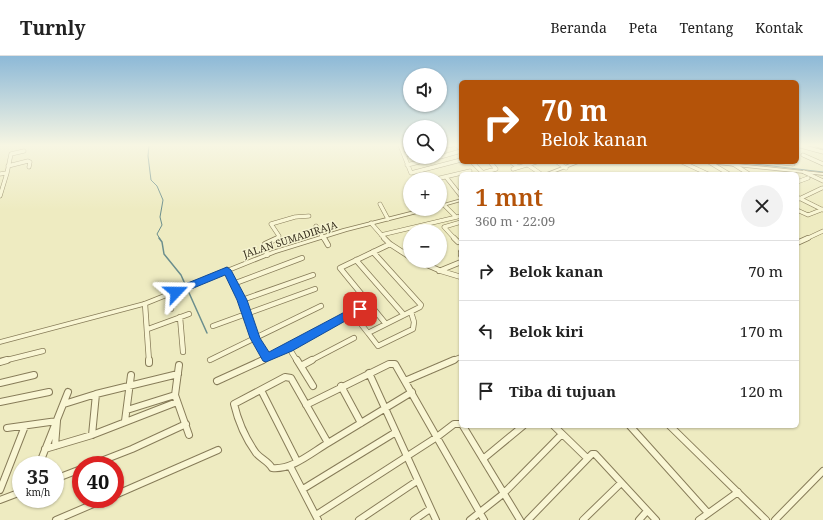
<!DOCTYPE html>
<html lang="id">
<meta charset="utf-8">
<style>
body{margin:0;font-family:"Noto Serif",serif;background:#f2f2f2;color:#222;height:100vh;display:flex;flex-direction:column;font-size:15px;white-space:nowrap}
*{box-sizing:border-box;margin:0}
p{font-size:13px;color:#767676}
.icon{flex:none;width:22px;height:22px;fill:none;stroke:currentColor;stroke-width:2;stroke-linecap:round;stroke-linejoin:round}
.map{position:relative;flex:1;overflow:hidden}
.side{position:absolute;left:459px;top:116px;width:340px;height:256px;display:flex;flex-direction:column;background:#fff;border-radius:6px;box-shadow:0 1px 3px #0004}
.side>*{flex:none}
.guide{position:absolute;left:459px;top:24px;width:340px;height:84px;border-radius:6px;box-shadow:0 1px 3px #0004;background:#b45309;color:#fff;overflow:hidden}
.fabs{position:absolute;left:403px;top:12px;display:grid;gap:8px}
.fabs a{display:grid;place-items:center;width:44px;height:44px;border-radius:50%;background:#fff;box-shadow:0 1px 3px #0004;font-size:20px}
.speed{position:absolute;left:12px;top:400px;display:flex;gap:8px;font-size:20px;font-weight:700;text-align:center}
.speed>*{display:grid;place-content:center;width:52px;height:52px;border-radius:50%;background:#fff;box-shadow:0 1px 3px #0004;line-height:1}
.speed small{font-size:10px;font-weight:400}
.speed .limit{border:6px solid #d22;background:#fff;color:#111}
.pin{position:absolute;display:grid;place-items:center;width:34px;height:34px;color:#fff;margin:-17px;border-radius:8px;box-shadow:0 2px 6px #0006}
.me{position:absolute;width:44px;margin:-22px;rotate:67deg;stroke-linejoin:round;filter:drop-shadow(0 0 3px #0008)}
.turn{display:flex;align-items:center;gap:14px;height:84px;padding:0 16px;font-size:18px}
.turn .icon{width:52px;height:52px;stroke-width:2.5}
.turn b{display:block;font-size:28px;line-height:34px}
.round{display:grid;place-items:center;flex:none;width:42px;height:42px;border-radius:21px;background:#f2f2f2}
.summary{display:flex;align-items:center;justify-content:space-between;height:68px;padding:0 16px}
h1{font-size:24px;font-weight:600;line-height:30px;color:#b45309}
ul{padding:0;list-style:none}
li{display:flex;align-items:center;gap:12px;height:60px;padding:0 16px;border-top:1px solid #e0e0e0}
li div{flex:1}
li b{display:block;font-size:15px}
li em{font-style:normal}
header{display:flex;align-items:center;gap:24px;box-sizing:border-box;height:56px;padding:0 20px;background:#fff;border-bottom:1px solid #e0e0e0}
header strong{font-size:19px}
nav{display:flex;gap:22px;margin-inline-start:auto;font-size:14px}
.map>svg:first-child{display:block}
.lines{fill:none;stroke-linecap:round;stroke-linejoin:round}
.stream-far1{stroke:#6b8e8d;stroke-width:1}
.stream{stroke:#6b8e8d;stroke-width:1.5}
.minor-far2-casing{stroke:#877c59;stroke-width:4.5}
.minor-far1-casing{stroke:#877c59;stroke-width:6}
.minor-casing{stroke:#877c59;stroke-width:8}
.tertiary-casing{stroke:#877c59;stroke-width:1.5}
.minor-far2{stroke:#f9f6d4;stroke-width:3.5}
.minor-far1{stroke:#f9f6d4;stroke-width:4.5}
.minor{stroke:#f9f6d4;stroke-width:6}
.tertiary{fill:#f9f6d4;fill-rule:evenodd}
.route{fill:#1a73e8;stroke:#114b97}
.labels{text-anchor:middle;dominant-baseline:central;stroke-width:3;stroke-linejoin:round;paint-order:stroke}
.street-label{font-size:10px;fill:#372f1d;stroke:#f5f3d0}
</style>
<header>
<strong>Turnly</strong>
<nav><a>Beranda</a><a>Peta</a><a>Tentang</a><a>Kontak</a></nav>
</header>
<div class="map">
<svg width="823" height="464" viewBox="0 0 823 464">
<rect width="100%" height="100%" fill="#eeebc1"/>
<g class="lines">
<path class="stream-far1" d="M149,89l-1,11 3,24 6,6 6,14 -3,17 2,8 -5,9 3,5
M738,106l85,10"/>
<path class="stream" d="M159,182l3,4 2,12 17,21 26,58"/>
<defs>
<path id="minor-far2" d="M400,89l11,28 50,-13
M456,89l5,4
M797,89l26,7
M817,89l6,2
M440,91l12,-2
M404,99l6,-1
M803,99l20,9
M440,101l21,-6
M472,106l12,12
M511,106l7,5
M557,106l9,6
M682,106l26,12
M709,106l20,12
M730,106l19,12
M775,106l18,2
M407,109l32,-8
M528,109l13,9
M8,110l20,-5 2,1 -1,5
M513,113l23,-7
M804,116l19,9
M7,117l4,-19 13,-3
M482,117l14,-4 -6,-7
M0,118l7,-1 -7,23
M446,121l15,19
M436,123l34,-8
M797,126l11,-4
M797,141l26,13
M799,143l23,-11
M380,148l8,15
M444,149l12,12
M797,154l11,5 15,-6
M371,167l14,16
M316,170l8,13
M381,179l80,-19
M277,183l2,-3 -8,-12 24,-7 14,-1
M455,183l-11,-12 17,-5
M806,183l17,-8"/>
<path id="minor-far1" d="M324,182l4,7
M384,182l6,6 20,13
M454,182l4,4
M797,187l11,-5
M373,196l48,53 -1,2 -34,17 -46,-56 50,-24
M461,196v3
M267,199l-2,-11 13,-6
M356,204l48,55
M418,205l23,10 20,6
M227,214l15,30 13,38 11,20
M439,215l22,-9
M233,228l69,-26
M168,239l3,14
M242,244l71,-25
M145,248l4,57
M180,261l3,35
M361,268l7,9
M386,268l-18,9 10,13 35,-17 1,-7 -3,-10
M213,270l102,-37
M148,273l41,-15
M289,292l8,13
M210,304l111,-54
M3,305l40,-10
M260,305l29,-13 71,-39
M310,305l44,-23
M451,305l10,-4"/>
<path id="minor" d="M149,304v3
M297,304l16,26
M0,306l7,-2
M179,309l-4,30 14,40
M301,310l11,-6
M369,317l67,147
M285,321l6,1 37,65c-17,10 -36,27 -56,25 -4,-7 -11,-9 -16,-15 -10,-14 -18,-32 -22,-49z
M217,325l46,-21
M405,325l49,-21
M0,327l34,-8
M341,330l20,37
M261,334l36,71
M0,346l49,-10
M64,348l32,-10 82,-20
M306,349l83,-41h6l89,156
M127,354l48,-15
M125,365l6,-46
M463,370l57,94
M554,370l33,32
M630,370l78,87
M670,370l96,94
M7,372l50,-7 -2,25
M92,379l4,-41
M328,387l84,-51
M45,393l47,-14 85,-33
M483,403l40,-33
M39,409l29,-73
M91,409l41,-16 54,-25
M290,410l28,54
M55,423l26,-10
M303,433l93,-57
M0,434l25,-64
M115,439l103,-45
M0,444l21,-8
M316,459l121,-78 17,-13h7
M56,464l49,-21
M359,464l58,-39
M414,464l16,-11
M470,464l33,-26 59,-60
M528,464l64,-66h3l61,66
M583,464l38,-37
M639,464l8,-9
M699,464l39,-28
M775,464l48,-49"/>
<path id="tertiary" d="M575,106h6l-31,12h-6z
M705,106h14l104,11v2l-116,-12z
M461,143v2l-21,6v-2z
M422,153h7v1l-82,21 -71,22 -129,52 -147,39v-4l144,-38 128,-51 71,-22z"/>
</defs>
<use href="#minor-far2" class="minor-far2-casing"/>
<use href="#minor-far1" class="minor-far1-casing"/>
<use href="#minor" class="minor-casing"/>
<use href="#tertiary" class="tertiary-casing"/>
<use href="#minor-far2" class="minor-far2"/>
<use href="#minor-far1" class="minor-far1"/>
<use href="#minor" class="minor"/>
<use href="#tertiary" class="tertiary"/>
</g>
<linearGradient id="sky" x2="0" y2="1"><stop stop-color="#8db9d7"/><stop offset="0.58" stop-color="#f7f6e3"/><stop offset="1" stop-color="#f7f6e3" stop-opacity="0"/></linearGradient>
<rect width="823" height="154" fill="url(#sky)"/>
<path class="route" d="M227,211l4,3 16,30 13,38 9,14 87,-46h7l1,3 -1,2 -71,40 -26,11 -3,-1 -13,-23 -13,-38 -12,-25 -46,19h-6l-2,-2 2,-3z"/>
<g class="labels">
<g class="street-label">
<text transform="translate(290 183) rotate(-18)">JALAN SUMADIRAJA</text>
</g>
</g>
</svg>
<div class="fabs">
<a><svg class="icon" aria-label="sound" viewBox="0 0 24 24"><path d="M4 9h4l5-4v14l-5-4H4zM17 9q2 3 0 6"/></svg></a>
<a><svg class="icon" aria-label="search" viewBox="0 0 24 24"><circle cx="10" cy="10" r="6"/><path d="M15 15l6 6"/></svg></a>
<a>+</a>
<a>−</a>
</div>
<div class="speed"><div>35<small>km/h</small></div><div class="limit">40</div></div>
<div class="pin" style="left:360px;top:253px;background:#d93025"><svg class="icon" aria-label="arrive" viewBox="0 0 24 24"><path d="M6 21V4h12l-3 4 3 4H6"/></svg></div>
<svg class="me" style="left:176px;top:236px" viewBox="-20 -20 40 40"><path d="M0-17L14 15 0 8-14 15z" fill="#1a73e8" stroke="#fff" stroke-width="4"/></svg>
<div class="guide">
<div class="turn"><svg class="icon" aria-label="right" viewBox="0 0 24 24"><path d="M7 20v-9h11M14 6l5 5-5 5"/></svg><div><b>70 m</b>Belok kanan</div></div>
</div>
<section class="side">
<div class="summary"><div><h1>1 mnt</h1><p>360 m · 22:09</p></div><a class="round"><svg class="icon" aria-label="close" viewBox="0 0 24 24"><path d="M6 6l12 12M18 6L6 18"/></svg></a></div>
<ul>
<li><svg class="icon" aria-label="right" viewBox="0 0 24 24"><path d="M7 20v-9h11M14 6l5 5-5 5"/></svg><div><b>Belok kanan</b></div><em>70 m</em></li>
<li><svg class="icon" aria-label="left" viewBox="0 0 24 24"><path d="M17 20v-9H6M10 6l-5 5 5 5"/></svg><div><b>Belok kiri</b></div><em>170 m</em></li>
<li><svg class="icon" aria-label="arrive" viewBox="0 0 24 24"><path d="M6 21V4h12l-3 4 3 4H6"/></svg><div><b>Tiba di tujuan</b></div><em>120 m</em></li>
</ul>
</section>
</div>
